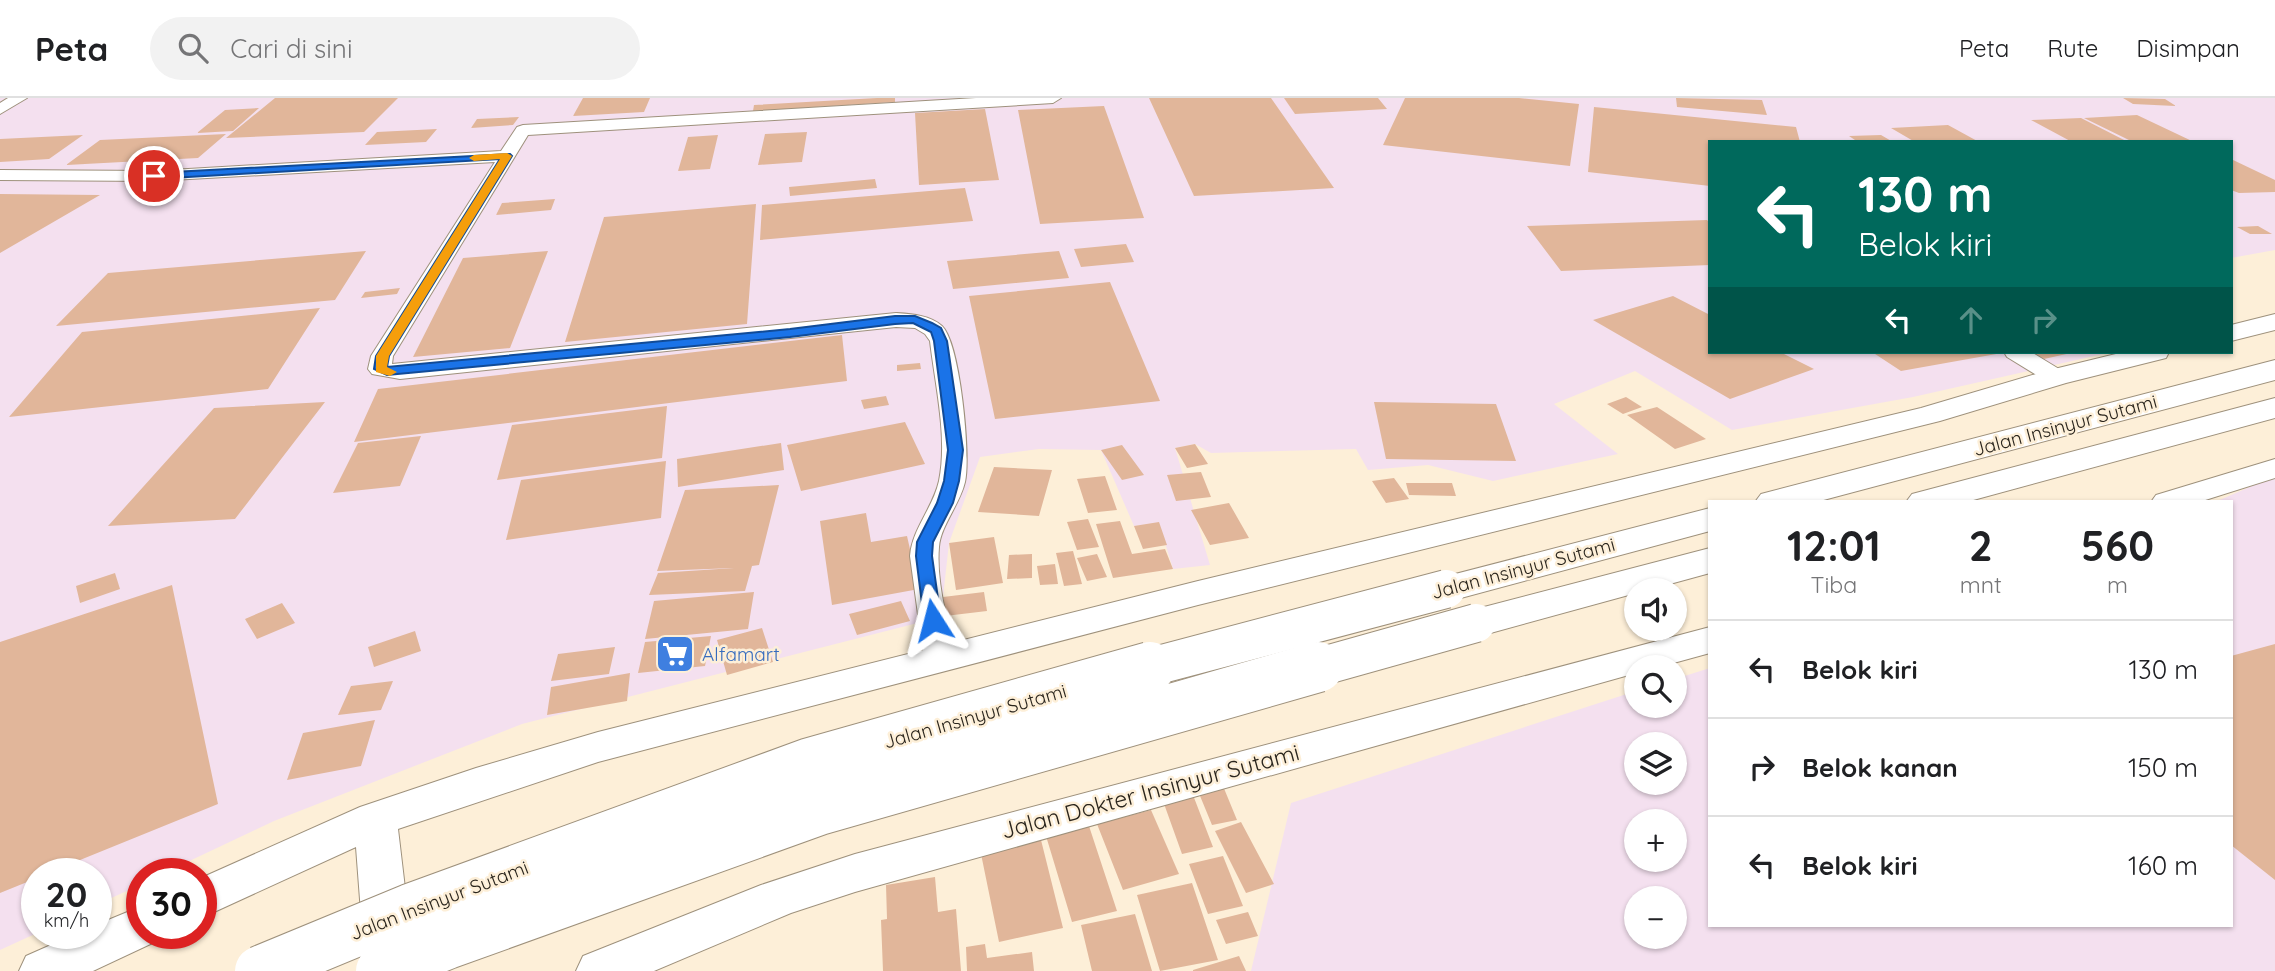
<!DOCTYPE html>
<html lang="id">
<meta charset="utf-8">
<style>
body{margin:0;font-family:Quicksand,sans-serif;background:#f2f2f2;color:#202124;height:100vh;display:flex;flex-direction:column;font-size:26px;white-space:nowrap}
*{box-sizing:border-box;margin:0}
p{font-size:23px;color:#757577}
.icon{flex:none;width:38px;height:38px;fill:none;stroke:currentColor;stroke-width:2;stroke-linecap:round;stroke-linejoin:round}
.map{position:relative;flex:1;overflow:hidden}
.drawer{position:absolute;left:1708px;top:402px;width:525px;height:427px;display:flex;flex-direction:column;background:#fff;border-radius:0px;box-shadow:0 2px 5px #0004}
.drawer>*{flex:none}
.banner{position:absolute;left:1708px;top:42px;width:525px;height:214px;border-radius:0px;box-shadow:0 2px 5px #0004;background:#00695c;color:#fff;overflow:hidden}
.controls{position:absolute;left:1624px;top:480px;display:grid;gap:14px}
.controls a{display:grid;place-items:center;width:63px;height:63px;border-radius:50%;background:#fff;box-shadow:0 2px 5px #0004;font-size:35px}
.speed{position:absolute;left:21px;top:760px;display:flex;gap:14px;font-size:35px;font-weight:700;text-align:center}
.speed>*{display:grid;place-content:center;width:91px;height:91px;border-radius:50%;background:#fff;box-shadow:0 2px 5px #0004;line-height:1}
.speed small{font-size:18px;font-weight:400}
.speed .limit{border:10px solid #d22;background:#fff;color:#111}
.pin{position:absolute;display:grid;place-items:center;width:60px;height:60px;color:#fff;margin:-30px;border:4px solid #fff;border-radius:50%;box-shadow:0 2px 7px #0007}
.me{position:absolute;width:77px;margin:-38px;rotate:351deg;stroke-linejoin:round;filter:drop-shadow(0 0 5px #0008)}
.turn{display:flex;align-items:center;gap:24px;height:147px;padding:0 35px;font-size:32px}
.turn .icon{width:91px;height:91px;stroke-width:2.5}
.turn b{display:block;font-size:49px;line-height:60px}
.lanes{display:flex;align-items:center;height:66px;padding:0 35px;background:#0003;justify-content:center;gap:35px;direction:ltr}
.lanes .off{opacity:.35}
.eta{display:flex;justify-content:space-evenly;align-items:center;height:119px;text-align:center}
.eta b{font-size:42px;font-weight:700;line-height:49px}
ul{padding:0;list-style:none}
li{display:flex;align-items:center;gap:21px;height:98px;padding:0 35px;border-top:2px solid #e0e0e0}
li div{flex:1}
li b{display:block;font-size:26px}
li em{font-style:normal}
header{display:flex;align-items:center;gap:42px;box-sizing:border-box;height:98px;padding:0 35px;background:#fff;border-bottom:2px solid #e0e0e0}
header strong{font-size:33px}
nav{display:flex;gap:38px;margin-inline-start:auto;font-size:24px}
.search{width:490px;height:63px;background:#f2f2f2;display:flex;align-items:center;gap:18px;box-sizing:border-box;padding:0 24px;border-radius:38px;color:#757577;font-size:26px}
.map>svg:first-child{display:block}
.industrial{fill:#f4e0ef;fill-rule:evenodd}
.building{fill:#e1b69a}
.lines{fill:none;stroke-linecap:round;stroke-linejoin:round}
.minor-casing{stroke:#9e917c;stroke-width:2}
.tertiary-casing{stroke:#9e917c;stroke-width:2}
.motorway-casing{stroke:#9e917c;stroke-width:2}
.minor{fill:#fff;fill-rule:evenodd}
.tertiary{fill:#fff;fill-rule:evenodd}
.motorway{fill:#fff;fill-rule:evenodd}
.motorway-bridge-far1-casing{stroke:#9e917c;stroke-width:40;stroke-linecap:butt}
.motorway-bridge-casing{stroke:#9e917c;stroke-width:52;stroke-linecap:butt}
.motorway-bridge-far1{stroke:#fff;stroke-width:38}
.motorway-bridge{stroke:#fff;stroke-width:50}
.route{fill:#1a73e8;stroke:#114b97;stroke-width:2}
.slow{fill:#f59e0b}
.labels{text-anchor:middle;dominant-baseline:central;stroke-width:5;stroke-linejoin:round;paint-order:stroke}
.street-label{font-size:19px;fill:#2a251d;stroke:#fdefd8}
.shop-label{font-size:19px;fill:#366cbe;stroke:#fdefd8;text-anchor:start}
.near-street-label{font-size:23px;fill:#2a251d;stroke:#fdefd8}
</style>
<header>
<strong>Peta</strong>
<div class="search"><svg class="icon" aria-label="search" viewBox="0 0 24 24"><circle cx="10" cy="10" r="6"/><path d="M15 15l6 6"/></svg>Cari di sini</div>
<nav><a>Peta</a><a>Rute</a><a>Disimpan</a></nav>
</header>
<div class="map">
<svg width="2275" height="873" viewBox="0 0 2275 873">
<rect width="100%" height="100%" fill="#fdefd8"/>
<path class="industrial" d="M0,0h2275v152l-44,8v-116h-521v210h402l-199,45 -181,33 -97,-59 -81,33 64,50 -125,27 -65,-16 -60,5 -12,-21 -145,4 -16,-9 -20,4 35,117 -37,4 -14,-46 -25,3 -33,-76 -62,-1 -59,8 -31,86 -6,54 2,19 -423,108 -248,97 -110,52h-22v11l-46,21v-32h-59v60l-37,17z
M2275,378v495h-1024l40,-168 345,-112v14h39v-26l35,-11v258h521v-424h-16zM1636,646h39v38h-39zM1636,723h39v38h-39zM1636,800h39v38h-39z"/>
<path class="building" d="M275,0h123l-34,34 -138,6z
M583,0h67l-6,14 -71,4z
M877,0h18v4l-142,9 1,-6z
M1149,0h122l63,90 -140,8z
M1284,0h94l9,11 -92,5z
M1405,0h114l60,6 -9,62 -187,-21z
M1676,0l86,2 5,15 -90,-8z
M2123,0l42,1 11,7 -43,-2z
M1104,8l40,112 -104,6 -22,-114z
M1594,9l202,20 4,15h-90v44l-122,-14z
M259,10l-26,23 -36,2 28,-23z
M985,11l14,71 -80,5 -4,-72z
M2137,17l57,27h-61l-49,-24z
M519,19l-6,8 -42,3 6,-9z
M2081,20l47,24h-56l-41,-22z
M1948,27l31,17h-64l-24,-14z
M437,31l-11,13 -61,3 12,-13z
M807,34l-5,30 -44,3 7,-31z
M226,36l-28,24 -132,7 34,-25z
M83,37l-34,24 -49,3v-23z
M718,37l-8,34 -32,2 10,-34z
M1881,37l12,7h-35l-9,-6z
M2231,61l44,21v12l-36,1 -8,-3z
M875,81l2,9 -87,8 -1,-9z
M965,90l8,33 -213,19 2,-35z
M0,96l100,1 -100,58z
M555,101l-4,11 -55,5 6,-12z
M756,106l-9,120 -182,18 39,-125z
M1707,122l3,3v42l-149,6 -34,-45z
M2258,128l14,8h-22l-13,-7z
M1126,146l8,18 -53,5 -7,-18z
M366,153l-31,49 -279,26 52,-53z
M548,153l-38,97 -97,9 50,-99z
M1059,153l10,27 -116,11 -6,-28z
M1110,184l50,119 -165,18 -26,-123z
M400,190l-3,6 -36,4 4,-6z
M1673,198l37,19v37h70l34,17 -84,30 -137,-79z
M320,210l-52,81 -259,28 73,-85z
M842,237l5,46 -493,61 24,-53z
M1872,254h130v1l-101,18z
M2030,254h41v1l-27,6z
M920,265l1,6 -24,2v-6z
M886,298l3,9 -25,4 -3,-9z
M1626,299l16,10 -19,7 -16,-10z
M325,304l-90,117 -127,7 106,-118z
M1374,304l122,2 20,57 -130,-2z
M667,308l-5,52 -165,22 15,-55z
M1657,309l49,32 -31,10 -48,-34z
M905,324l20,42 -124,27 -14,-46z
M421,338l-21,50 -67,7 25,-50z
M781,345l3,27 -106,17 -1,-28z
M1195,346l13,20 -21,4 -12,-20z
M1122,347l22,30 -22,5 -21,-30z
M666,363l-5,57 -155,22 15,-60z
M994,369l58,3 -13,46 -61,-4z
M1201,374l10,25 -35,4 -9,-26z
M1105,378l12,34 -29,3 -11,-34z
M1394,380l15,21 -23,4 -14,-22z
M1406,385h46l4,13 -47,-1z
M779,387l-20,80 -7,1 -7,25 -96,4 9,-22 76,-5 -77,3 28,-81z
M1229,405l20,35 -39,7 -19,-35z
M866,415l5,29 36,-6 12,53 -87,16 -12,-84z
M1088,421l11,28 -22,3 -10,-28z
M1120,423l12,33 33,-5 8,20 -60,9 -17,-54z
M1159,424l8,23 -24,4 -9,-23z
M994,439l9,46 -47,7 -7,-47z
M1073,453l9,33 -18,2 -8,-33z
M1032,456v24l-25,1 2,-24z
M1097,456l10,23 -20,4 -10,-23z
M1055,466l3,20 -18,1 -3,-19z
M115,475l5,16 -40,14 -4,-17z
M172,487l46,219 -170,69h-11v5l-37,15v-251z
M754,494l-6,37 -103,10 9,-38z
M984,494l3,19 -42,5 -2,-19z
M901,503l9,20 -53,14 -8,-21z
M282,505l13,20 -38,16 -12,-20z
M762,530l11,34 -46,13 -10,-35z
M415,533l6,20 -47,16 -6,-20z
M711,538l-6,30 -67,7 7,-31z
M2275,546v236l-44,-35v-189z
M615,549l-6,27 -58,7 7,-27z
M630,575l-3,28 -80,14 4,-28z
M393,583l-12,29 -43,5 13,-29z
M375,622l-14,46 -74,14 16,-47z
M1223,688l14,34 -25,5 -14,-34z
M1193,697l20,52 -31,7 -19,-53z
M1151,712l28,64 -56,16 -26,-66z
M1241,724l33,62 -28,9 -31,-62z
M1089,728l28,85 -45,11 -26,-86z
M1040,738l23,92 -64,14 -19,-93z
M1223,758l20,50 -35,8 -19,-50z
M935,779l3,35 18,-3 5,62h-78l-2,-51 6,-1 -1,-34z
M1192,785l26,77 -58,11 -23,-76z
M1248,814l10,24 -32,8 -10,-24z
M1135,816l17,57h-60l-11,-46z
M985,846l2,14 45,-6 2,19h-67l-1,-24z
M1239,858l7,15h-53v-1z"/>
<g class="lines">
<defs>
<path id="minor" d="M8,0h19l-27,16v-11z
M976,0h85l-8,5 -525,32 -135,221 -1,8 504,-51c15,1 34,2 46,13 18,17 29,130 23,156 -5,22 -25,45 -26,65 -3,36 9,76 17,111l-5,8 -11,3 -11,-3 -5,-8 -14,-102c2,-27 23,-48 29,-75 9,-44 -4,-96 -9,-140l-5,-7 -10,-6 -19,-1 -496,52 -28,-5 -4,-5 3,-13 124,-194 -341,19 -154,-1v-10l154,1 347,-20 16,-24 6,-2z
M2004,254h27l33,20 4,5 -4,5h-16l-41,-25z"/>
<path id="tertiary" d="M2275,216v16l-44,11v-16z
M2124,254h45l-3,6 -100,25 -126,38 -742,184 -600,157 -200,67 13,110 -7,15 -17,6 -17,-6 -7,-15 -7,-92 -155,71v-40l159,-71 116,-39 122,-36 600,-151 723,-173 125,-37z
M2275,361v19l-76,24h-48l5,-7z
M1710,529v26l-51,14h-23v6l-781,219 -64,21 -137,58h-78l7,-15 178,-71 94,-31z
M142,808v27h20l-3,7 -66,31h-74l7,-15 52,-23h18v-8z"/>
<path id="motorway" d="M2275,262v20l-459,122h-61l6,-8z
M2275,300v20l-309,84h-60l6,-8z
M1710,410v23l-264,71 -14,-4 -6,-9 6,-9z
M1710,450v25l-62,17h-12v3l-160,44 -15,-4 -6,-10 6,-10z"/>
</defs>
<use href="#minor" class="minor-casing"/>
<use href="#tertiary" class="tertiary-casing"/>
<use href="#motorway" class="motorway-casing"/>
<use href="#minor" class="minor"/>
<use href="#tertiary" class="tertiary"/>
<use href="#motorway" class="motorway"/>
<defs>
<path id="motorway-bridge-far1" d="M1143,571l303,-80
M1312,571l164,-46"/>
<path id="motorway-bridge" d="M260,873l150,-62 400,-146 340,-96
M381,873l66,-27 372,-134 499,-143"/>
</defs>
<use href="#motorway-bridge-far1" class="motorway-bridge-far1-casing"/>
<use href="#motorway-bridge" class="motorway-bridge-casing"/>
<use href="#motorway-bridge-far1" class="motorway-bridge-far1"/>
<use href="#motorway-bridge" class="motorway-bridge"/>
</g>
<path class="route" d="M510,56l2,2 -123,200 -2,11 403,-38 105,-13h20l17,7 9,5 6,13 16,109 -4,31 -6,22 -20,39 -1,14 9,64 -2,4 -6,2 -9,-6 -8,-64 1,-14 20,-39 7,-22 4,-31 -14,-109 -3,-9 -18,-9 -18,1 -105,13 -403,38 -13,-6 2,-13 124,-197 -346,20 -5,-3 5,-3z"/>
<path class="slow" d="M507,55l5,3 -123,200 -2,11 10,5 -7,4 -14,-4v-16l124,-197 -26,2 -5,-3 5,-3z"/>
<defs>
<symbol id="supermarket-square" viewBox="-11 -11 22 22"><rect x="-9" y="-9" width="18" height="18" rx="4" fill="#3f7fe0" stroke="#fdefd8"/><path d="M-6-5.5h2.5l.6 2H6L4.5 2H-2.5L-4.4-4H-6ZM-1.5 3.2a1.3 1.3 0 1 0 .1 0ZM3 3.2a1.3 1.3 0 1 0 .1 0Z" fill="#fff"/></symbol>
</defs>
<g fill-rule="evenodd">
<use href="#supermarket-square" x="653" y="534" width="44" height="44"/>
</g>
<g class="labels">
<g class="street-label">
<text transform="translate(2065 327) rotate(-15)">Jalan Insinyur Sutami</text>
<text transform="translate(1523 470) rotate(-15)">Jalan Insinyur Sutami</text>
<text transform="translate(975 618) rotate(-16)">Jalan Insinyur Sutami</text>
<text transform="translate(439 802) rotate(-21)">Jalan Insinyur Sutami</text>
</g>
<g class="shop-label">
<text x="702" y="556">Alfamart</text>
</g>
<g class="near-street-label">
<text transform="translate(1150 693) rotate(-15)">Jalan Dokter Insinyur Sutami</text>
</g>
</g>
</svg>
<div class="controls">
<a><svg class="icon" aria-label="sound" viewBox="0 0 24 24"><path d="M4 9h4l5-4v14l-5-4H4zM17 9q2 3 0 6"/></svg></a>
<a><svg class="icon" aria-label="search" viewBox="0 0 24 24"><circle cx="10" cy="10" r="6"/><path d="M15 15l6 6"/></svg></a>
<a><svg class="icon" aria-label="layers" viewBox="0 0 24 24"><path d="M12 4l9 5-9 5-9-5zM3 14l9 5 9-5"/></svg></a>
<a>+</a>
<a>−</a>
</div>
<div class="speed"><div>20<small>km/h</small></div><div class="limit">30</div></div>
<div class="pin" style="left:154px;top:78px;background:#d93025"><svg class="icon" aria-label="arrive" viewBox="0 0 24 24"><path d="M6 21V4h12l-3 4 3 4H6"/></svg></div>
<svg class="me" style="left:933px;top:522px" viewBox="-20 -20 40 40"><path d="M0-17L14 15 0 8-14 15z" fill="#1a73e8" stroke="#fff" stroke-width="4"/></svg>
<div class="banner">
<div class="turn"><svg class="icon" aria-label="left" viewBox="0 0 24 24"><path d="M17 20v-9H6M10 6l-5 5 5 5"/></svg><div><b>130 m</b>Belok kiri</div></div>
<div class="lanes"><svg class="icon" aria-label="left" viewBox="0 0 24 24"><path d="M17 20v-9H6M10 6l-5 5 5 5"/></svg><svg class="icon off" aria-label="ahead" viewBox="0 0 24 24"><path d="M12 20V5M6 11l6-6 6 6"/></svg><svg class="icon off" aria-label="right" viewBox="0 0 24 24"><path d="M7 20v-9h11M14 6l5 5-5 5"/></svg></div>
</div>
<section class="drawer">
<div class="eta">
<div><b>12:01</b><p>Tiba</p></div>
<div><b>2</b><p>mnt</p></div>
<div><b>560</b><p>m</p></div>
</div>
<ul>
<li><svg class="icon" aria-label="left" viewBox="0 0 24 24"><path d="M17 20v-9H6M10 6l-5 5 5 5"/></svg><div><b>Belok kiri</b></div><em>130 m</em></li>
<li><svg class="icon" aria-label="right" viewBox="0 0 24 24"><path d="M7 20v-9h11M14 6l5 5-5 5"/></svg><div><b>Belok kanan</b></div><em>150 m</em></li>
<li><svg class="icon" aria-label="left" viewBox="0 0 24 24"><path d="M17 20v-9H6M10 6l-5 5 5 5"/></svg><div><b>Belok kiri</b></div><em>160 m</em></li>
</ul>
</section>
</div>
